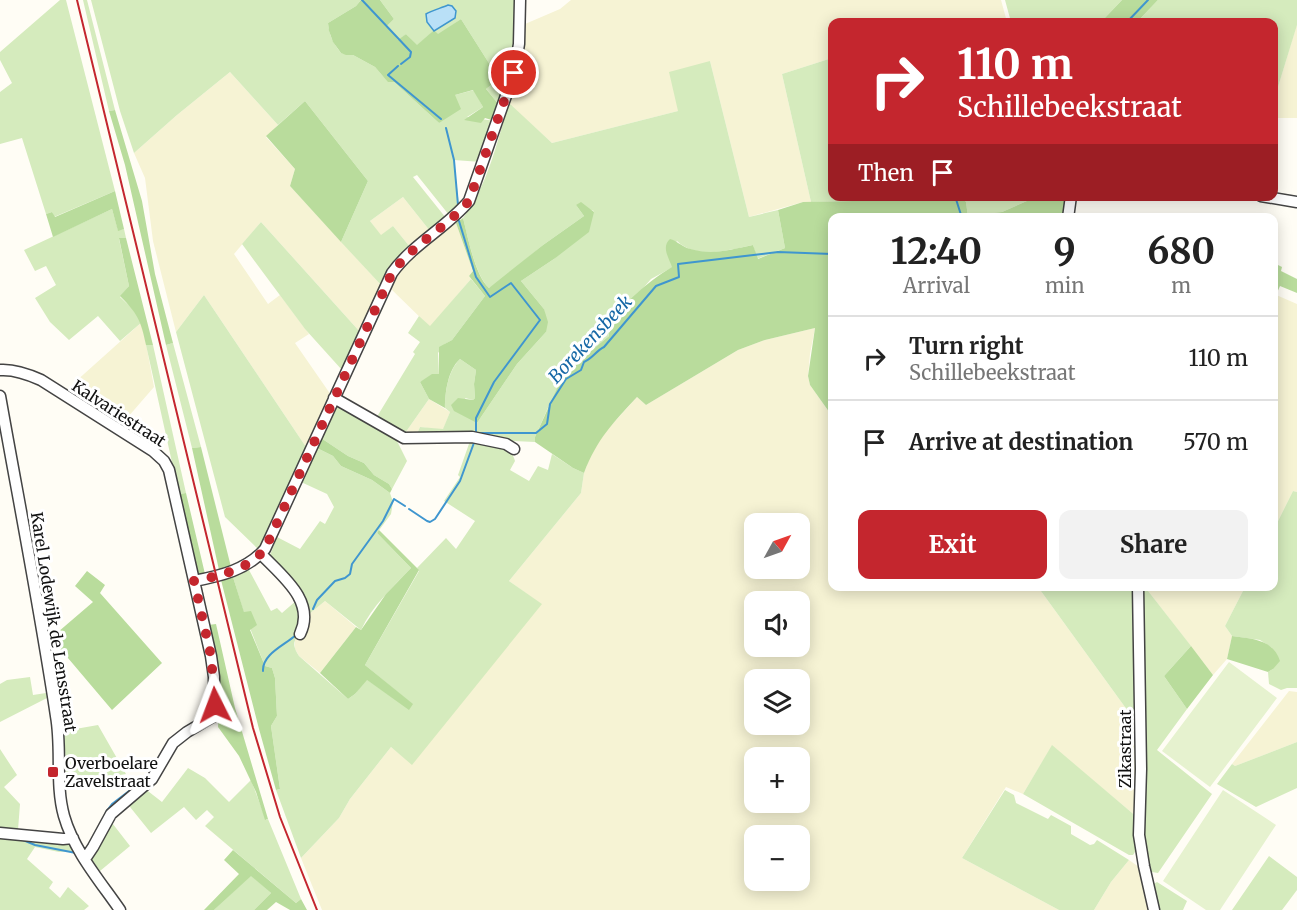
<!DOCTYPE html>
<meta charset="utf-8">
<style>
body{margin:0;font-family:Merriweather,serif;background:#f2f2f2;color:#222;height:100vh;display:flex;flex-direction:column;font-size:22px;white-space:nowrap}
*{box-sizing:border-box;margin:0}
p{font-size:20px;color:#767676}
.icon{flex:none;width:33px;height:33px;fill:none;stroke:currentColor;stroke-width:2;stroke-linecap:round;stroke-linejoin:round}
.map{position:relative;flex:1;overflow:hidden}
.panel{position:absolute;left:828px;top:213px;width:450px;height:378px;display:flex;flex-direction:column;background:#fff;border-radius:12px;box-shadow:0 3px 15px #0003}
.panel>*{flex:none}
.guide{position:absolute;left:828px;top:18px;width:450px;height:183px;border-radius:12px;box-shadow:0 3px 15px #0003;background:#c4262e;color:#fff;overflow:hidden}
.needle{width:39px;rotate:50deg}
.controls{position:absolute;left:744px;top:513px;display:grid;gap:12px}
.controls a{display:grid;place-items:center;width:66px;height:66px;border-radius:12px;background:#fff;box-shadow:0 3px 15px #0003;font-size:30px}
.pin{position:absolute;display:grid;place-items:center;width:51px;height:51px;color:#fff;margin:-26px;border:3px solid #fff;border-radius:50%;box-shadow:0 2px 6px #0007}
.me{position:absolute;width:66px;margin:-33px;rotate:357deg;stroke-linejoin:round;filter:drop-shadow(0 0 4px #0008)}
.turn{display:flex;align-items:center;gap:21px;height:126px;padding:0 30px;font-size:27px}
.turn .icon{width:78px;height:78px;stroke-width:2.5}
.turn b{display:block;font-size:42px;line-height:51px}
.then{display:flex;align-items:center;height:57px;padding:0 30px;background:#0003;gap:12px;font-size:22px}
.eta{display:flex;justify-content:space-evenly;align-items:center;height:102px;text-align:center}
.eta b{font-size:36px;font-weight:700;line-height:42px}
.button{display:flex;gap:12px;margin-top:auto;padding:12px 30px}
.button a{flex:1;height:69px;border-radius:12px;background:#c4262e;color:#fff;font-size:24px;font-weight:700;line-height:69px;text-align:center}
.button a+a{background:#f2f2f2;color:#222}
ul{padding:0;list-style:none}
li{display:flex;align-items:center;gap:18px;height:84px;padding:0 30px;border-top:2px solid #e0e0e0}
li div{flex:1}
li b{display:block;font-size:22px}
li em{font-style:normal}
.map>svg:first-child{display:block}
.farmland{fill:#f6f3d4;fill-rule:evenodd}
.green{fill:#d5ebbd}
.forest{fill:#b9dc9c}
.pitch{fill:#e6f2cf}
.water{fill:#b9e0f7;stroke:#3f96cf;stroke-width:1.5}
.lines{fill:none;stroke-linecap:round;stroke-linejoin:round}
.stream{stroke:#3f96cf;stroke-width:2}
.minor-casing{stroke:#444;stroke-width:13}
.minor{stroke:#fff;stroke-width:10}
.rail{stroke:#c4262e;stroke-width:2}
.route{stroke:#c4262e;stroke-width:10;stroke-dasharray:0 18}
.poi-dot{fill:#c4262e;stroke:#fff;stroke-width:2}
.labels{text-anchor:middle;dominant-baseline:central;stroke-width:6;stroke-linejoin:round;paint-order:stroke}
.street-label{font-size:16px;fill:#111;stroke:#fff}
.poi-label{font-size:16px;fill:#111;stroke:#fff;text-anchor:start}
.water-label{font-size:18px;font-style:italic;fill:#1768a6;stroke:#fff}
</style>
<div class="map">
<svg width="1297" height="910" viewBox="0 0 1297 910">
<rect width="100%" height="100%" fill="#fffdf5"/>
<path class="farmland" d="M571,0h430l6,22h-175v36l-50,16 29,128h-8l-54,15 -39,-156 -32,50 -126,32 -43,-39 13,-42 3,-19v-19l35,-15z
M1297,24v94h-23v-18z
M230,72l48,53 -12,12 29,32 -5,17 91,99 -21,47 -99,-110 -27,32 34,50 12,-9 29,39 -14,9 36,52 -25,52 -102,-152 -28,37 -23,-91 -8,-63 -11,-25 43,-38z
M403,197l27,34 -20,16 -17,-21 -12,10 -11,-15z
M456,223l17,48 -4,5 2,3 -41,48 -40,-39 14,-22 14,-15z
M1274,294l23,10v188l-4,-1 -19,38z
M142,322l12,65 -33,38 -56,-34z
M815,328l-5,26 -2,22 2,9 22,31v170l206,1 100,138v93l-86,-72 -29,48 -17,-7 -44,71 97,52h-737l-21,-52 38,-40 11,-19 41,-52 21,17 129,-160 -32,-23 72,-88 3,-20 8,-22 15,-21 30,-33 9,8 92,-55 27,-10zM754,524h46v44h-46zM754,602h46v44h-46zM754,680h46v44h-46zM754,758h46v44h-46zM754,836h46v44h-46z
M429,399l21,13 -7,18 -23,-3 -4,9h-13z
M1145,587h100l-20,39 7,10 -5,23 -14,16z
M325,601l31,26 -36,46 -21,-17 -4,-7v-12l13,-22z
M1289,691l8,1v50l-62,24 -3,-2z
M1129,860l10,7 11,43h-56l17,-28z"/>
<path class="green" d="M60,0h6l49,191 -61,26 -2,-5 -6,2 -24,-76 -22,6v-52l12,-9 -12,-23v-8z
M83,0h4l28,110 -6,1z
M91,0h270l-5,6 -28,17c1,12 5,20 13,30l12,2 22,12 8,9 11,6 45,41 16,-28 19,-5 9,17 -16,10 28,4 -14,41 -27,-2 5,45 -10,10 -32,-40 -4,2 33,41 -16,13 -27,-34 -33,24 11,14 12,-9 17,21 -16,15 -13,23 -40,-43 27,-61 -63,-80 -27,24 -48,-53 -53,43 -43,38 -14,-42z
M380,0h136l-2,55 -14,51 -14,-17 13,-10 -38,-60 -23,16 -4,-5 -17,16 -11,-12 -8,7 -11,-15 7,-7z
M1005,0h117l-21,22h-90z
M1158,0h139v25l-23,75v-78h-137z
M832,58v138l50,1 -29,4 -42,1 -29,-128z
M710,61l39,156 29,-7 7,38 -28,11 -4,-14c-24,5 -56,15 -76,-4l-10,12 6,14 -22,12 -44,51 2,6 -28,23 -30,42 -16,36v5l-119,-6 4,-9 23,2 7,-17 -5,-4c0,-16 3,-37 15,-49l16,11 -2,14 1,14 -2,2 -8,-2 12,25 40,-59 29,-32 -2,-23 -23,-28 33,-22 40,-48 -18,-6 8,11 -41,29 -48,40 -6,3c-14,-13 -21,-51 -26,-70 25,-33 34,-76 46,-115l43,40 126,-32 -9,-39z
M962,197h74l-34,15 -11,1 -3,5 -20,-1 -2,-15z
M112,209l6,21 6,-1 2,9 -7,1 10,47 -9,11 16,15 6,10 -22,19 -22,-25 -29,24 -19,-18 -15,-24 21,-13 -10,-19 -11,5 -11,-21z
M261,222l99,110 -18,38 -37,-41 -63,-85z
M471,279l14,17 -33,44 -7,4 -7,9 1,21 -19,8 9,17 -26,37 -28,-16 40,-66 -2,-2 7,-10 -12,-9 11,-17 11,10z
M204,295l102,152 -47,103 -34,-33 -49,-185z
M173,343l28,104 -9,1 -26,-103z
M146,345h7l33,148 -7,1z
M338,406l58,33 11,22 -15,28 -3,-5 -15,-9 -10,-12 -16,-7 -27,-18z
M470,441c16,3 41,2 45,20l-5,9 19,11 9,-15 10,4 4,-16 21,14 11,5 -3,20 -72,88 33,23 -130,161 -21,-18 -41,52 -11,19 -38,40 -25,-68 4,-1 -9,-63 6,-10 -2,-38 -3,-10 -7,-2 -21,-53 -11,-36 16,-7 22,41 6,-3 5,5 15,-13c3,8 5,21 3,29 -4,12 -10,13 -1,27l49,43 7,-5 11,-15 43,30 3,-5 -47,-39 54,-94 -2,-3 29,-30 10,11 19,-28 -31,-20 16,-24 -2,-2z
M317,448l16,8 8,10 31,14 18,13 3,9 -2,12 -14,19 34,35c-18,19 -39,38 -50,62l-36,-29 -17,14 -38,-60 7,-18 23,12 20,-28 5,3 9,-17 -7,-13 -26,-12z
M1293,491l4,1v196h-10l-6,2 -12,-6 -1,-12 5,-3 -1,-21 -12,-8 -28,-4 -7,-10 20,-39 29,-1v-57z
M1038,587h97l3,138z
M1140,587h5l46,59 -27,30 23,33 -30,41 55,44 -54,79 -6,-1 -3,-3 -7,-32z
M30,677l3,18 13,-2 1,5 -47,24v-38l7,-4z
M98,725l28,49 -59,10 -3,-53z
M1297,742v46l-41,19 -39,-23 15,-20 3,2z
M1052,745l86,73 -1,31 -4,6h-4l-106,-61z
M0,749l17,26 -13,12 16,17 -2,26 -18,-1z
M188,768l17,10 24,24 22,-22 15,40 2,-1 33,80 -5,4 -91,-77 9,-9 -7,-7 -11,10 -12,-13 -33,26 -25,-31 18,-14 18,14z
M1005,790l9,5 2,8 32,16 3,-4 20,11v8l19,11 4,-1 3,-4 32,20 -18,22 -17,28h-35l-97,-52z
M109,819l21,27 -30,25 -8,-11v-5z
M0,838l70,5 3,8 -14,1 -24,-5 -8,12 26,23 -4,6 11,10 8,-11 21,19 -5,4h-84z
M1269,856l28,21v13l-15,20h-50z
M251,875l20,18 -17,17h-40z
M1157,882l30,19 -4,9h-23l-8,-25z"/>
<path class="forest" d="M361,0h19l14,19 -7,7 11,14 8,-6 11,11 17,-15 4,4 23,-15 38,60 -13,10 14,17 -5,15 -10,-3 -4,5 -17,-3 19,-13 -10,-17 -18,5 6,14 -22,14 -45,-41h-6l-13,-15 -22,-12h-7l-5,-2 -8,-11 -4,-11 -1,-8 28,-17z
M1122,0h36l-21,22h-36z
M305,101l63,80 -27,61 -51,-56 5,-17 -29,-33z
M115,110l27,91 13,73 18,69 -7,2 -41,-180 -16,-54z
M115,191l9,38 -6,2 -6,-22 -59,28 -7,-23 6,-2 3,5z
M882,196l80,1 4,5 2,15 -136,1v198l-22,-31 -2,-9 7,-48 -50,12 -27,10 -92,55 -9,-8c-24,26 -40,42 -53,76l-11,-5 -38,-26v-5l25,-55 21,-23 28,-23 -2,-12c22,-24 37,-40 65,-57 -3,-9 -11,-20 -2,-28 7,2 10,6 17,9 25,8 41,2 66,-3l5,14 27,-11 -7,-38 25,-8 50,-1z
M1036,197h33l-3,20 -78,1 3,-5 11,-1z
M581,202l13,10 -5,20 -35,27 -33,22 23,28 4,13 -2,10 -29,32 -40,59 -23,-12 -3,-6 7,-7 15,2 2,-2 -1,-14 2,-14 -16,-11c-12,11 -15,33 -15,49l-16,-9 -9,-17 12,-8h7v-27l13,-7 33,-44 -16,-20 4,-5 -17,-48 7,-5c5,19 12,58 26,70l54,-43 41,-29 -8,-11z
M119,238h7l27,107h-7c-5,-24 -8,-31 -26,-49l9,-10z
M1274,263l8,4 -1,4 16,8v14l-17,-7 -4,9 -2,-1z
M321,438l27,18 16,7 10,12 15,9 3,5 -2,4 -18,-13 -31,-14 -8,-10 -16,-8z
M201,447l30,120 -12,3 -27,-122z
M186,493l19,81 -5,2 -4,-3 -17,-79z
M379,530l40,40 -54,95 48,39 -4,6 -42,-30 -12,14 -7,5 -28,-26 36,-46 5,3 25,-36 25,-26 -34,-35z
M87,571l18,14 -5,8 62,70 -50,47 -61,-72 42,-36 -18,-16z
M233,577l11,35 7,-1 6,14 -7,5 15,36 7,2 3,10 2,38 -6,10 9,63 -4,1 -17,-61 -38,-149z
M216,624l19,84 33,111 -3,1 -9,-28 -17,-36 -21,-29 1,-15 -11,-87z
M1232,636c20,3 41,3 48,25l-7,8 -5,3 -41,-13z
M1191,646l22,29 -26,34 -23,-33z
M233,850l63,53 5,-4 6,11h-17l-14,-8 -9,8h-13l17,-17 -20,-17 -37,34h-10l35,-36 -15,-14z"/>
<path class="pitch" d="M1229,662l48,36 -67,89 -48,-36z
M1223,790l53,35 -56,85h-14l-43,-29z"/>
<path class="water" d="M448,5l4,1 4,5 -1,7 -21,13 -7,-9 -1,-8c5,-3 15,-6 22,-9z"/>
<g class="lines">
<path class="stream" d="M362,0l49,52 -1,5 -9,7
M1127,22l21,-22
M398,66l-10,9 53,44
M446,128l8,32 4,45
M955,196l7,22
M459,221l17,56 14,20 21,-14 29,37 -46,62 -18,36v14
M476,433h60l11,-9 3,-20 16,-25 15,-9 3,-8c9,-4 12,-11 20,-15l52,-61 23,-9 -1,-13 100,-12 54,2
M409,509l18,12 3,1 5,-3 25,-38 15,-41
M313,609l4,-9 18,-19 10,-3 5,-4 2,-10 31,-43 11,-22 11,7
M263,671c-1,-17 22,-26 33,-36
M106,812l6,-8 21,-16
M23,840l12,5 41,8"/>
<defs>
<path id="minor" d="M1261,196l36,6
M1068,218l3,-22
M0,370c14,-1 28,4 41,10l112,71 11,10 5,9 42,186 3,21v39l-27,16 -14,11 -21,36 -41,35 -18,33 -8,12
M0,396c19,107 40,213 56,320 6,33 -1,68 8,100 10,35 36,65 56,94
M334,398l70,40 68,-1 34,7 8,5
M261,554c21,22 55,47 39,80
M194,581c26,-5 53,-11 71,-32l127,-276c21,-29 54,-45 77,-72l45,-128 5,-29 1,-44
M1138,586l3,183 -2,66 5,31 10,44
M0,833l63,6 10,-1"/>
</defs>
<use href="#minor" class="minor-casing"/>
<use href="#minor" class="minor"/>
<path class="rail" d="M77,0l176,728 27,89 37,93"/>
</g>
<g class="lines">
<path class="route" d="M215,705l-4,-49 -17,-75c25,-5 54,-11 71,-32l127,-276c21,-29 54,-45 77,-72l45,-128"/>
</g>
<rect class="poi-dot" x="47" y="766" width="12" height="12" rx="3"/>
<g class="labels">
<g class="street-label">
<text transform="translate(119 413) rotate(33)">Kalvariestraat</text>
<text transform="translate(54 622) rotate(81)">Karel Lodewijk de Lensstraat</text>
<text transform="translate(1125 749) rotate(-90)">Zikastraat</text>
</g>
<g class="poi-label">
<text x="65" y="763">Overboelare<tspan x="65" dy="18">Zavelstraat</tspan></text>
</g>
<g class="water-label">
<text transform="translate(590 339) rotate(-47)">Borekensbeek</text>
</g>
</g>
</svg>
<div class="controls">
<a><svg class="needle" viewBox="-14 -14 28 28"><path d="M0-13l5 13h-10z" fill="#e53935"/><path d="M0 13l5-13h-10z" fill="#767676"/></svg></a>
<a><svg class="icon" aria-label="sound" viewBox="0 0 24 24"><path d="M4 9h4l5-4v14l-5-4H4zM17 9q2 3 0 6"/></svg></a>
<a><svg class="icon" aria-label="layers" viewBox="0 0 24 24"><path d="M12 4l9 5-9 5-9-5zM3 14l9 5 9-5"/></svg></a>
<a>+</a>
<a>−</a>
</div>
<div class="pin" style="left:514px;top:73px;background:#d93025"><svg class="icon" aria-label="arrive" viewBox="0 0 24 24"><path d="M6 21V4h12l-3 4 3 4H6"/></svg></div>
<svg class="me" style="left:215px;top:705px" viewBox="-20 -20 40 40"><path d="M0-17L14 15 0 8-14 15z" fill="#c4262e" stroke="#fff" stroke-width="4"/></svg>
<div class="guide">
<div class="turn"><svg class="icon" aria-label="right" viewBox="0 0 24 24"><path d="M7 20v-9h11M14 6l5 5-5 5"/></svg><div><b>110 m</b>Schillebeekstraat</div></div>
<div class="then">Then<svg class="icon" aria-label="arrive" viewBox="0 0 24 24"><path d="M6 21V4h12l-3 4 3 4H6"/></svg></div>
</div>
<section class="panel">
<div class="eta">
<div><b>12:40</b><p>Arrival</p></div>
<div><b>9</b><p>min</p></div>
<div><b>680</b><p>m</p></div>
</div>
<ul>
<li><svg class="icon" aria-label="right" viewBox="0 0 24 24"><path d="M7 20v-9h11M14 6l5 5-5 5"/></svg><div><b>Turn right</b><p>Schillebeekstraat</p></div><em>110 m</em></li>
<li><svg class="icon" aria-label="arrive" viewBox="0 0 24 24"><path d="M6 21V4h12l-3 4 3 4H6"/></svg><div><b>Arrive at destination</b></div><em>570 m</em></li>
</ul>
<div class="button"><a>Exit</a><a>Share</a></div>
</section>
</div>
